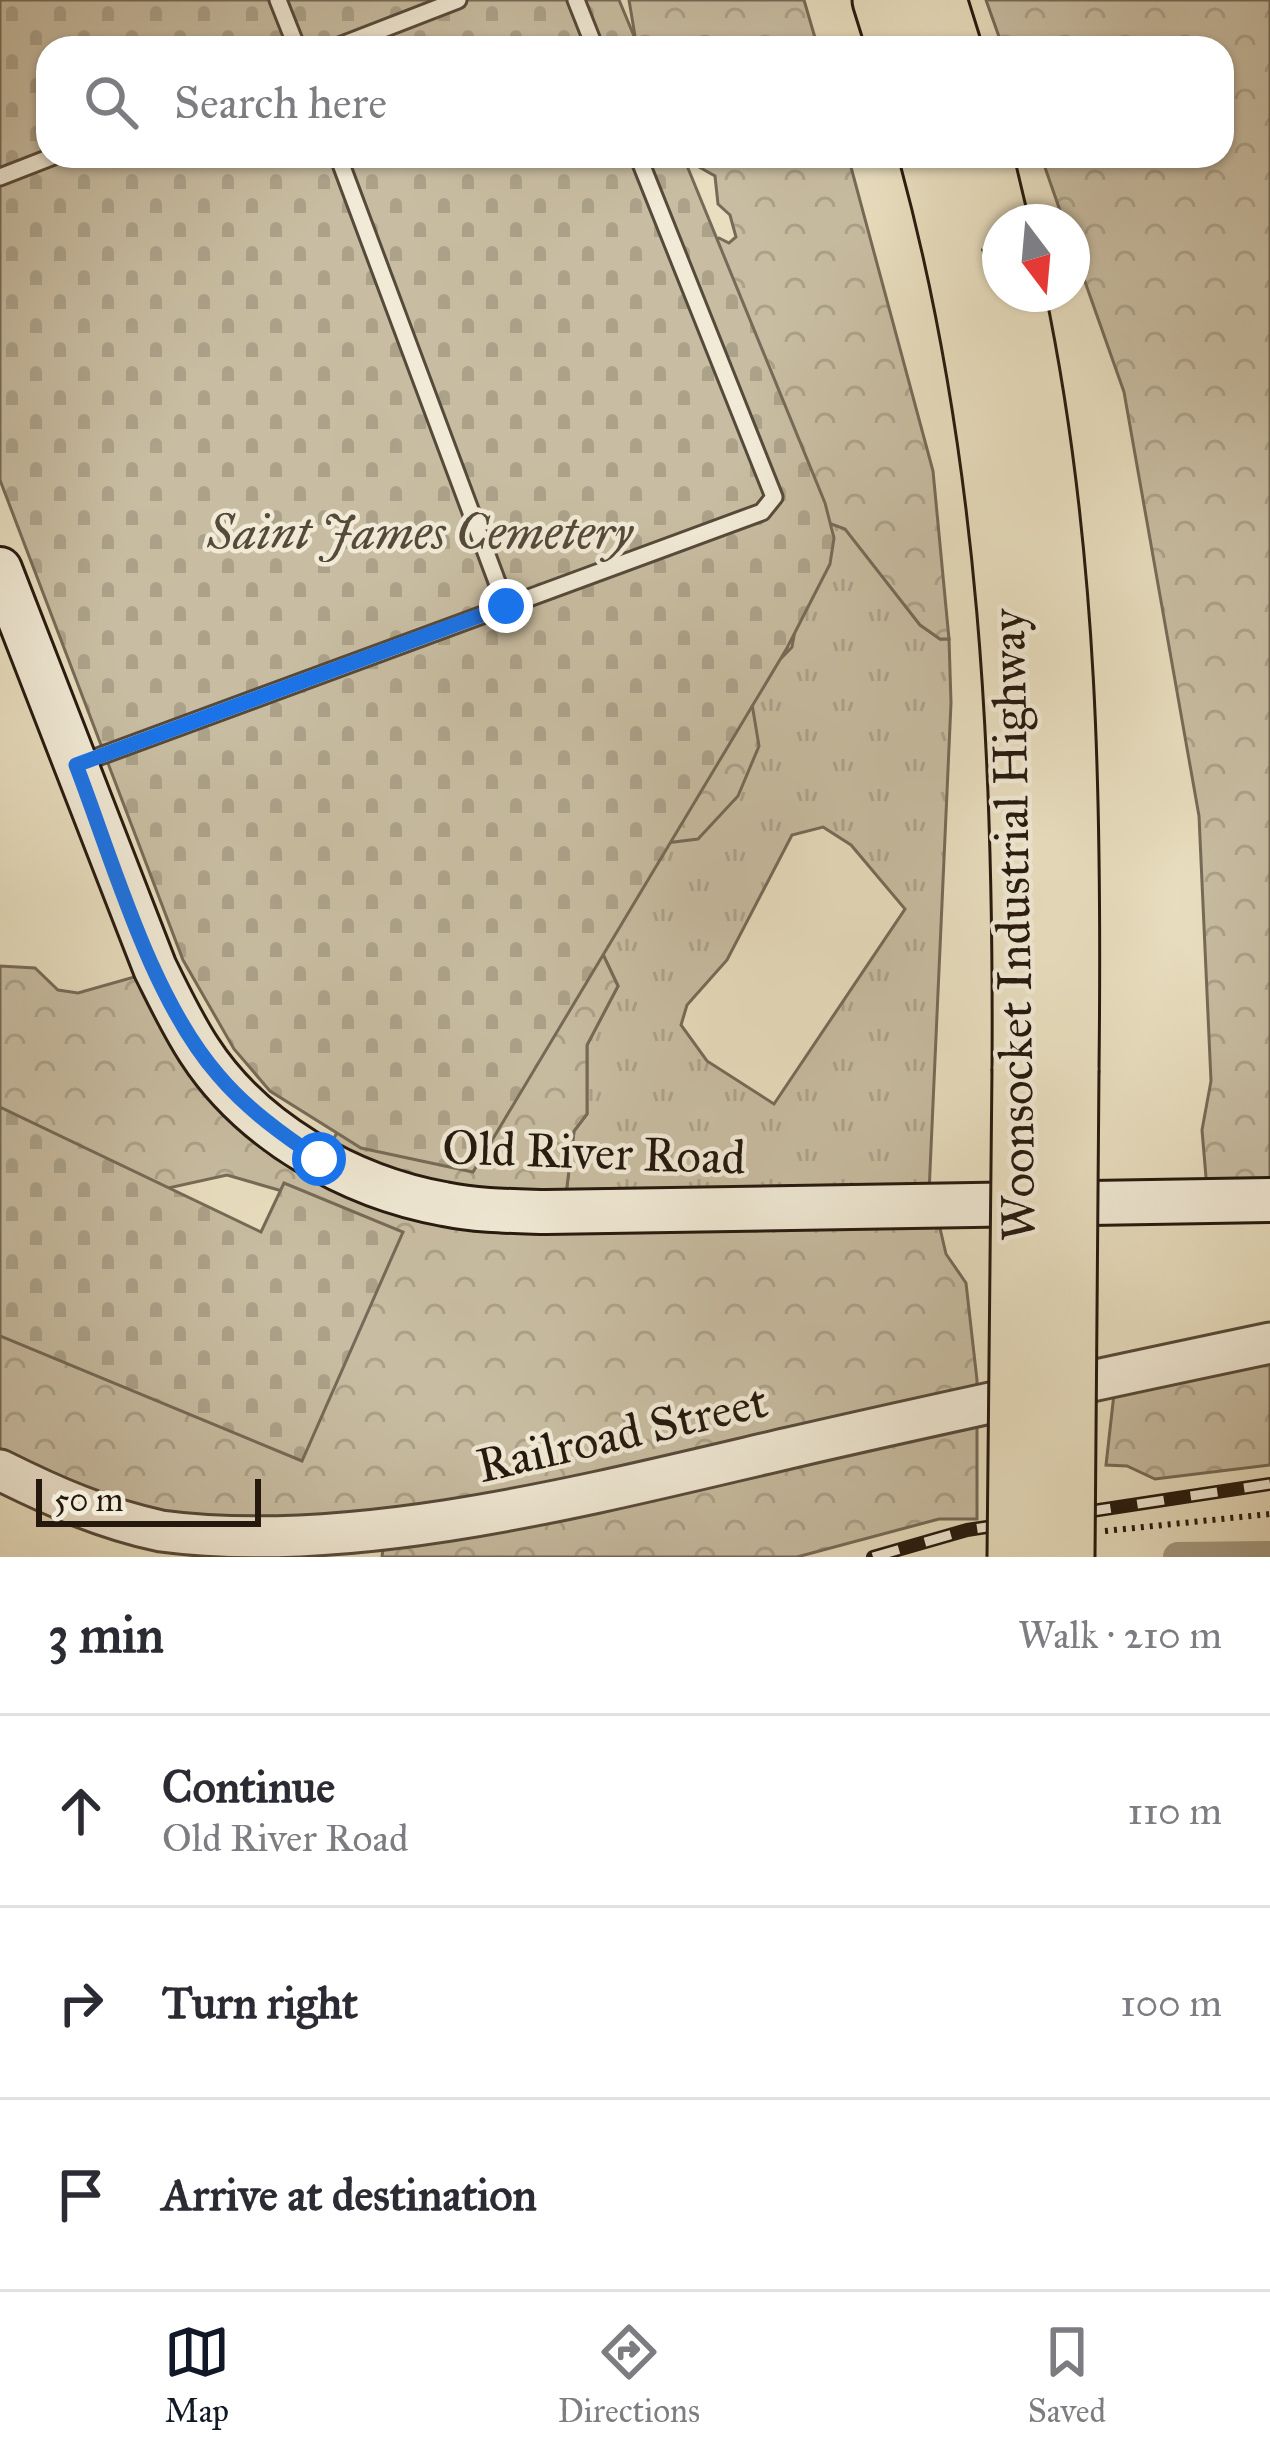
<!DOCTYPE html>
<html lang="en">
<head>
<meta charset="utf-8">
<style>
  body { margin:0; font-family:"IM FELL Great Primer",serif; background:#f2f2f3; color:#2b2b33 }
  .compass { position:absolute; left:982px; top:204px; width:108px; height:108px; border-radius:50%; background:#fff; box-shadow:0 3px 9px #0004; rotate:164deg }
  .scale { position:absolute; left:36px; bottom:30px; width:225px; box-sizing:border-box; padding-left:12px; border:6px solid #25190e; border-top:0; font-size:33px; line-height:42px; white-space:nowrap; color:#25190e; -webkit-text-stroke:9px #f1ead6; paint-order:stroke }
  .stop { position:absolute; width:36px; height:36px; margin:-27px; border:9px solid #1a73e8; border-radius:50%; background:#fff }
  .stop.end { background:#1a73e8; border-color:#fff; box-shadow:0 3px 12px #0008 }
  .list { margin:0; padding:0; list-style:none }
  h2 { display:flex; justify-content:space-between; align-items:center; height:156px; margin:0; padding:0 48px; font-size:51px }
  h2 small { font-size:39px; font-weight:400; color:#7c7c81 }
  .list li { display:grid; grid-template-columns:78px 1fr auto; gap:36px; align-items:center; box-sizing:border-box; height:192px; padding:0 48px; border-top:3px solid #e1e1e2 }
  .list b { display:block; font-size:45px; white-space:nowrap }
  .list p { margin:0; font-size:39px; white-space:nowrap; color:#7c7c81 }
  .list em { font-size:39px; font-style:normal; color:#7c7c81 }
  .icon { flex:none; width:66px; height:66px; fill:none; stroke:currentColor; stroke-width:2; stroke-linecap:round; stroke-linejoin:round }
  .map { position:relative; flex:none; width:1270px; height:1557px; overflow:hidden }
  .search { position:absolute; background:#fff; box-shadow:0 3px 9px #0004; left:36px; right:36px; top:36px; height:132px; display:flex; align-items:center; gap:30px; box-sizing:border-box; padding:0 42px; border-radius:36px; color:#7c7c81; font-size:45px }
  .sheet { height:732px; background:#fff }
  nav { display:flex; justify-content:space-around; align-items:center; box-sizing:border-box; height:168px; border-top:3px solid #e1e1e2; background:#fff; font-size:33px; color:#7c7c81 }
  nav a { display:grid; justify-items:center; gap:6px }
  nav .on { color:#111827 }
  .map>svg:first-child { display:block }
  .grass { fill:url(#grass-tufts); stroke:#766b58; stroke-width:3; fill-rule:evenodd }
  .forest { fill:url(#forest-crowns); stroke:#766b58; stroke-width:3 }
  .cemetery { fill:url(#cemetery-stones); stroke:#766b58; stroke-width:3 }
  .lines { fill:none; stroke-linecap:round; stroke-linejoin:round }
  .canal { stroke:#a69c83; stroke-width:30 }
  .service-casing { stroke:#564a3a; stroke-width:21 }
  .tertiary-casing { stroke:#564a3a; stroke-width:45 }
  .secondary-casing { stroke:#25190e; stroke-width:48 }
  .motorway-casing { stroke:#25190e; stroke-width:63 }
  .path { stroke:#25190e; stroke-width:6; stroke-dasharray:3 6; stroke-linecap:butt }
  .service { stroke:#f1ead6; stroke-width:15 }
  .tertiary { stroke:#f1ead6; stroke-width:39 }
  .secondary { stroke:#f1ead6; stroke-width:42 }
  .motorway { stroke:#e9dfc0; stroke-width:57 }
  .rail-casing { stroke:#25190e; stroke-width:14 }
  .rail { stroke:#f1ead6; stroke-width:9; stroke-dasharray:27; stroke-linecap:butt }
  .motorway-bridge-casing { stroke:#25190e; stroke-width:63; stroke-linecap:butt }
  .motorway-bridge { stroke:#e9dfc0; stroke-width:57 }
  .route { stroke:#1a73e8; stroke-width:15 }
  .labels { text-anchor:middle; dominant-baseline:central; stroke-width:9; stroke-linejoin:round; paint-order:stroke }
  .park-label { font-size:48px; font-style:italic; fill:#564a3a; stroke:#f1ead6 }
  .street-label { font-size:48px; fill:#25190e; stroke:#f1ead6 }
</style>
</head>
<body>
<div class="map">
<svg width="1270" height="1557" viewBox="0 0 1270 1557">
  <defs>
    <pattern id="grass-tufts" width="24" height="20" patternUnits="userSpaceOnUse" patternTransform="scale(3)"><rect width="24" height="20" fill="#c8bda2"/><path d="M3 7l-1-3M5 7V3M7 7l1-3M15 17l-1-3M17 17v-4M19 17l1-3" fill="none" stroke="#aca28a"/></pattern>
    <pattern id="forest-crowns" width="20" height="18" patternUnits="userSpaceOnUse" patternTransform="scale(3)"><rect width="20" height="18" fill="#c8bda2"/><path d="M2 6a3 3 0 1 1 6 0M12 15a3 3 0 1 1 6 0" fill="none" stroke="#aca28a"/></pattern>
    <pattern id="cemetery-stones" width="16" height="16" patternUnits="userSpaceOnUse" patternTransform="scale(3)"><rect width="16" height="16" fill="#c8bda2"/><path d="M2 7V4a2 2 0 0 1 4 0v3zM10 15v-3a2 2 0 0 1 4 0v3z" fill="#aca28a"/></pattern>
  </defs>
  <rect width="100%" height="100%" fill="#e9dfc0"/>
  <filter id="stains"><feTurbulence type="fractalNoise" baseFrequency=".00167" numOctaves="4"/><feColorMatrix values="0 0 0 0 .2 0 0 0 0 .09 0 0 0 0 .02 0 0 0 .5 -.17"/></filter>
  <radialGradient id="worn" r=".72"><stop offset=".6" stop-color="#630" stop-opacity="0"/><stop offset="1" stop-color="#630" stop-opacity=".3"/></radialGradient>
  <path class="grass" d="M815 518 845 528 920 625 940 639H949L951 703 929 1193 566 1194 574 1131 587 1114V1045L618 986 589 925 764 676 792 647ZM823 827 851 845 905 909 774 1104 707 1061 681 1025 687 1005 727 960 792 835Z"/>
  <path class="forest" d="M629 0H804L818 48H637Z
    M986 0H1270V1187L1207 1189 1202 1130 1211 1081 1199 816 1124 392 1072 245V222H1064L1041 156H1222V48H1003Z
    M694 156H848L933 471 949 639H940L920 625 845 529 815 518 703 243 719 238 729 243 736 237 730 215 718 204 715 176 699 167Z
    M751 698 759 746 738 796 698 839 618 849 589 925 618 986 587 1045V1114L574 1131 566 1194H932L946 1254 966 1283 977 1380V1519H939L797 1557H382L385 1533 249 1530 128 1508 0 1457V1267L169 1356 327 1204 227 1175 164 1189 0 1116V966L35 968 58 990 78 993 166 968 213 1044 266 1100 332 1142 368 1074Z
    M1270 1336V1465L1155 1479 1127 1466 1106 1465 1116 1376Z"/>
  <path class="cemetery" d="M0 0H619L639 48H48V156H683L825 503 834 538 830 564 787 648 473 1172 361 1148 270 1091 234 1049 183 960 0 480Z
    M0 1107 261 1232 284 1183 403 1232 302 1461 0 1336Z"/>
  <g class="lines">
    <path class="canal" d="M1178 1557 1270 1556"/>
    <g class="service-casing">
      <path id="service" d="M278 0 297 48
        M576 0 595 48
        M334 48 458 0
        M338 156 506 606
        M0 177 54 156
        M81 763 762 512 774 497 638 156"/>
    </g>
    <g class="tertiary-casing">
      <path id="tertiary" d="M0 1470C52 1496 104 1519 161 1531 354 1557 600 1492 789 1448 949 1411 1109 1377 1270 1343"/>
    </g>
    <g class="secondary-casing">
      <path id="secondary" d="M0 569 155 968C169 996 182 1024 199 1050 252 1132 350 1187 444 1204 478 1211 512 1211 546 1212L1270 1200"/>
    </g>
    <g class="motorway-casing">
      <path id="motorway" d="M882 0 897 48
        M937 0 952 48
        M929 156C1010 455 1024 761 1022 1069
        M983 156 1000 227
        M1015 294C1069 551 1072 809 1069 1070"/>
    </g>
    <path class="path" d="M1105 1531 1270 1514"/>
    <use href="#service" class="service"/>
    <use href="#tertiary" class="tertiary"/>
    <use href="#secondary" class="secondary"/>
    <use href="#motorway" class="motorway"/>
    <g class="rail-casing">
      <path id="rail" d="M873 1557 967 1530 1270 1484"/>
    </g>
    <use href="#rail" class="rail"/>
    <g class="motorway-bridge-casing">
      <path id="motorway-bridge" d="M1017 1557 1022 1069
        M1065 1557 1069 1070"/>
    </g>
    <use href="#motorway-bridge" class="motorway-bridge"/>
  </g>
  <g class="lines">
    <path class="route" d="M319 1159C283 1135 247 1109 219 1076 151 999 113 861 76 765L506 606"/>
  </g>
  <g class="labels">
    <g class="park-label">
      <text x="420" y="532">Saint James Cemetery</text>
    </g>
    <g class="street-label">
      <text transform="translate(1013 925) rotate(-91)">Woonsocket Industrial Highway</text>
      <text transform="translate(594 1152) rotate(2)">Old River Road</text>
      <text transform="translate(622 1433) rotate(-13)">Railroad Street</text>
    </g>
  </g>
  <rect width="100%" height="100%" filter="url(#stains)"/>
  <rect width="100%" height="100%" fill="url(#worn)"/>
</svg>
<svg class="compass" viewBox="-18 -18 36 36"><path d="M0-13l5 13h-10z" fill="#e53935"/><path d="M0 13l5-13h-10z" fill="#7c7c81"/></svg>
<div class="scale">50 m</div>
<div class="stop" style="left:319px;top:1159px"></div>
<div class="stop end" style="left:506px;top:606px"></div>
<div class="search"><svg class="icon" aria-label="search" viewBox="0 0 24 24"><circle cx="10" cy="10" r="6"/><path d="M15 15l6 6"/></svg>Search here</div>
</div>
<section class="sheet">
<h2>3 min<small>Walk · 210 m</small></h2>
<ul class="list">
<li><svg class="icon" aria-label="ahead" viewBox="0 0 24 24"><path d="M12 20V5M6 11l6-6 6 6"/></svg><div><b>Continue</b><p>Old River Road</p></div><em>110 m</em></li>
<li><svg class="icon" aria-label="right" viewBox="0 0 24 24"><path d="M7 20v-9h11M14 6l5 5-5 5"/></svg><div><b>Turn right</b></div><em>100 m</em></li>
<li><svg class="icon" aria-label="arrive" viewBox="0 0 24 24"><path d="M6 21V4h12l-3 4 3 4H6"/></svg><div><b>Arrive at destination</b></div></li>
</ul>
</section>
<nav>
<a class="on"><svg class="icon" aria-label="map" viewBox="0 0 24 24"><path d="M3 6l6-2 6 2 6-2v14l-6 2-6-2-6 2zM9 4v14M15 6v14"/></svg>Map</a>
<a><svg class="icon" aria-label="directions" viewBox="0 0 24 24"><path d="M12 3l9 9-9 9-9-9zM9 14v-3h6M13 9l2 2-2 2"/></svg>Directions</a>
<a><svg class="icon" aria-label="saved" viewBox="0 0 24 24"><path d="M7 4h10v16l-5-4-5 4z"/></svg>Saved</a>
</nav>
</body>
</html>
